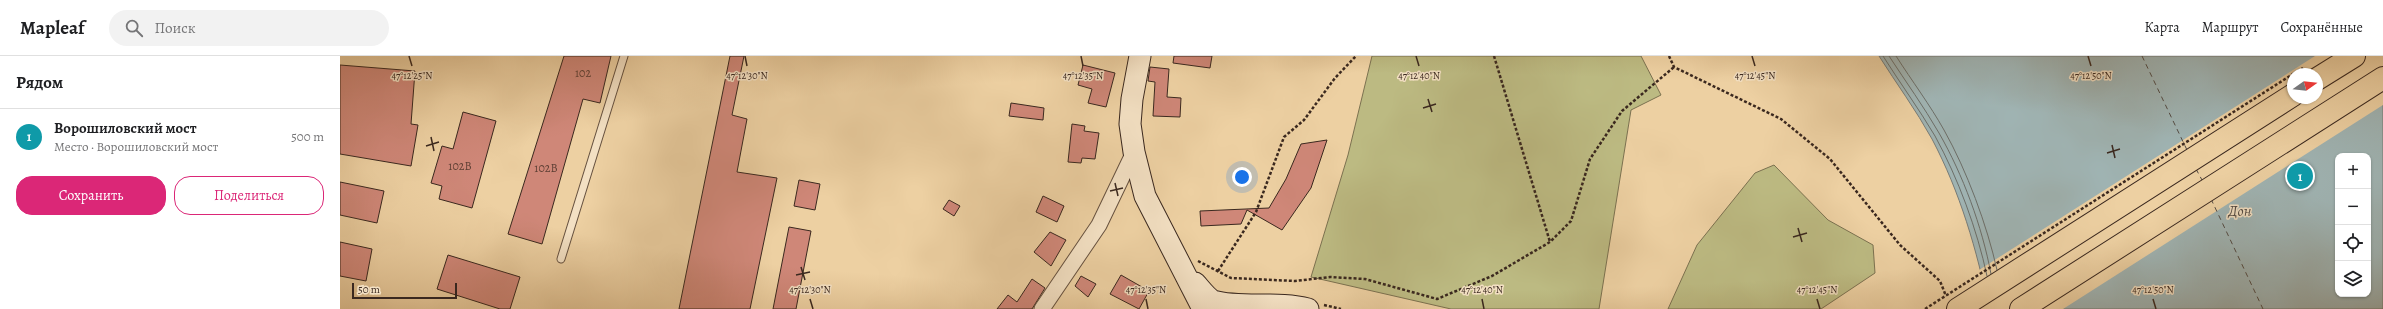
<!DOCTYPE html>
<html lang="ru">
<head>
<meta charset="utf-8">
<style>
  body { margin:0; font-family:Alegreya,serif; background:#f2f2f2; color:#202124 }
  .controls { position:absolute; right:12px; bottom:12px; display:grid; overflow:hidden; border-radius:8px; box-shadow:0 1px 3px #0004 }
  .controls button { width:36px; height:36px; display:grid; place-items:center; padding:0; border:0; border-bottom:1px solid #e0e0e0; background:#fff; color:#202124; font:20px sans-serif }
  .compass { position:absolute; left:1947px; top:12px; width:36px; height:36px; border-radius:50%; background:#fff; box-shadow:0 1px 3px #0004; rotate:75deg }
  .scale { position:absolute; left:12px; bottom:10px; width:105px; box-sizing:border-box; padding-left:4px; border:2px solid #3a281f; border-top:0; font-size:11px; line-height:14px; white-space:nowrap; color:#3a281f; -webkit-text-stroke:3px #f3e0c3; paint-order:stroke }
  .you { position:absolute; left:902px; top:121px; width:14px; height:14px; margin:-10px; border:3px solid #fff; border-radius:50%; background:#1a73e8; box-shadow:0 0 0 6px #1a73e833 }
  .badge { display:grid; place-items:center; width:26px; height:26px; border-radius:50%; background:#db2777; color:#fff; font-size:13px; font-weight:700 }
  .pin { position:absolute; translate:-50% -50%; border:2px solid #fff; box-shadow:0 1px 4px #0006 }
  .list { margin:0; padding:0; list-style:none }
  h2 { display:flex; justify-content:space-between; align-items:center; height:52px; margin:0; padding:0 16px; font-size:17px }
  h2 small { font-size:13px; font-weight:400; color:#757577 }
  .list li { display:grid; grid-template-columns:26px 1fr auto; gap:12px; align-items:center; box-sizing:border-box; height:56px; padding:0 16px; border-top:1px solid #e0e0e0 }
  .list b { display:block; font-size:15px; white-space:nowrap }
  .list p { margin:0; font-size:13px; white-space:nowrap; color:#757577 }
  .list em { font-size:13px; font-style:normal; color:#757577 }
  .actions { display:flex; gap:8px; padding:12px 16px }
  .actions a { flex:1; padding:9px 0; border:1px solid #db2777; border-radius:16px; text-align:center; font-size:14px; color:#db2777 }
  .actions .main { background:#db2777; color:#fff }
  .icon { flex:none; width:22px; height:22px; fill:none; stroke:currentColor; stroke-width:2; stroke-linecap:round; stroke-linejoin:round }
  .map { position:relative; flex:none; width:2043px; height:253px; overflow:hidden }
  header { display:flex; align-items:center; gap:24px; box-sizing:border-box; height:56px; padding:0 20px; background:#fff; border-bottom:1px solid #e0e0e0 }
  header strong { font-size:19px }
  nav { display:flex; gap:22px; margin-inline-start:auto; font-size:14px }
  .search { width:280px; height:36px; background:#f2f2f2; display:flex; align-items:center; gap:10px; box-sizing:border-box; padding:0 14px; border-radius:22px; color:#757577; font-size:15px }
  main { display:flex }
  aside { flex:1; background:#fff }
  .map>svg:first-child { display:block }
  .green { fill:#bcba82; stroke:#7b7150 }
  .water { fill:#9fb3b2; stroke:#777b77; fill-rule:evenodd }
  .pier { fill:#edd0a2; fill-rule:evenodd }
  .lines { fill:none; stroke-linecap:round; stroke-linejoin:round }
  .shore { stroke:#6c6e68; stroke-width:1 }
  .ferry { stroke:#534b44; stroke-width:1; stroke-dasharray:5 4; stroke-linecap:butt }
  .building { fill:#cf8778; stroke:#3a281f }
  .service-casing { stroke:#675240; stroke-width:9 }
  .minor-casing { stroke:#675240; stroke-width:17 }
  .secondary-casing { stroke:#3a281f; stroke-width:23 }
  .primary-casing { stroke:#3a281f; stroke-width:24 }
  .path { stroke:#3a281f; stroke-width:2.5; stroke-dasharray:3 2; stroke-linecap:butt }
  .service { stroke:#f3e0c3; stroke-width:7 }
  .minor { stroke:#f3e0c3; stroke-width:15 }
  .secondary { stroke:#f3e0c3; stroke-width:21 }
  .primary { stroke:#edd0a2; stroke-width:22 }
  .path-bridge { stroke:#3a281f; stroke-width:2.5; stroke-dasharray:3 2; stroke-linecap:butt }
  .ticks { fill:none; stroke:#3a281f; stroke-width:1.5 }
  .labels { text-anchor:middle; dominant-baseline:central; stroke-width:3; stroke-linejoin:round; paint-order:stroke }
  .number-label { font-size:12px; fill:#5f4035 }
  .water-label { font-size:15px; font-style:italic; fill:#534b44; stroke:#f3e0c3 }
  .ticks-label { font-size:10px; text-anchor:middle; fill:#3a281f; stroke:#f3e0c3; stroke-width:3; stroke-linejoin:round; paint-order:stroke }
</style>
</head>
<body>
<header>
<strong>Mapleaf</strong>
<div class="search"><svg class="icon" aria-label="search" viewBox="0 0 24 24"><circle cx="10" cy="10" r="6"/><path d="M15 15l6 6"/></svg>Поиск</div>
<nav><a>Карта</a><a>Маршрут</a><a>Сохранённые</a></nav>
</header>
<main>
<aside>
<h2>Рядом<small></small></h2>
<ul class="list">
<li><span class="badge" style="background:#0f9aa8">1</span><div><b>Ворошиловский мост</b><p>Место · Ворошиловский мост</p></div><em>500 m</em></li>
</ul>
<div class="actions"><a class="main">Сохранить</a><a>Поделиться</a></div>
</aside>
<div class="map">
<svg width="2043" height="253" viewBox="0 0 2043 253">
  <rect width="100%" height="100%" fill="#edd0a2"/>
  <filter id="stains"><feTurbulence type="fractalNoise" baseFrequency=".005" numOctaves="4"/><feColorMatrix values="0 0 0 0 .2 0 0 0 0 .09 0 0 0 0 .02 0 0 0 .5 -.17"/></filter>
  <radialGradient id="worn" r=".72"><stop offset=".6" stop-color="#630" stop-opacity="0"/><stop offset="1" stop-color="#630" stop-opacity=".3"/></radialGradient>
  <path class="green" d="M1032 0H1301L1321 39 1291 54 1259 253H1111L971 221 1008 99Z
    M1434 109 1488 164 1533 189 1535 217 1481 253H1328L1357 189 1415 117Z"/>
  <path class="water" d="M1539 0H2043V253H1649C1637 194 1620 136 1592 83 1576 54 1556 27 1539 0ZM1953 18H1977V42H1953ZM1998 100H2028V238H1998Z"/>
  <path class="pier" d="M1975 0H2043V49L1723 253H1647L1639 214ZM1953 18H1977V42H1953Z"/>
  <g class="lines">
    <path class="shore" d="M1543 0C1560 27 1579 53 1595 80 1618 122 1637 173 1647 220
      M1549 0C1566 26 1584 51 1599 77 1623 119 1642 170 1651 218
      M1556 0C1572 25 1590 49 1604 74 1627 115 1647 169 1657 214"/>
    <path class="ferry" d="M1802 0 1847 94
      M1856 113 1862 124
      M1871 143 1923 253"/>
  </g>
  <path class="building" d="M224 0H271L260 47 243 43 202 188 168 178Z
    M390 0H404L392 59 407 63 397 116 437 122 410 253H339Z
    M834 0H872L870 12 833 7Z
    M0 9 75 15 71 68 78 69 71 110 0 98Z
    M743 9 775 17 766 51 748 47 752 33 738 29Z
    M810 11 829 13 827 41 841 42 840 61 813 60 815 26 808 25Z
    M671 47 704 52 703 64 669 60Z
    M123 56 156 65 132 152 99 143 102 130 91 127 102 90 113 93Z
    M732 68 745 70 744 75 759 77 755 103 742 102 741 107 728 106Z
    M987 84 971 132 942 174 907 154 901 168 861 170 860 155 929 152 946 123 961 88Z
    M459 124 480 128 475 154 454 150Z
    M0 126 44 135 37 167 0 159Z
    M703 140 724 150 717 166 696 156Z
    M609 144 620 150 614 160 603 153Z
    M449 171 471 175 456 253H433Z
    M710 176 726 184 711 210 694 196Z
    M0 186 32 193 26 225 0 220Z
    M108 199 180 221 170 253H160L97 233Z
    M781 219 809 235 799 253 770 238Z
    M741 220 756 228 748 241 735 230Z
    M692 223 705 232 692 253H657L668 239 677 246Z"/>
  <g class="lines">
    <g class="service-casing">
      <path id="service" d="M221 203 284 0"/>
    </g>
    <g class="minor-casing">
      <path id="minor" d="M702 253 759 169 794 96"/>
    </g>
    <g class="secondary-casing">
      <path id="secondary" d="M800 0 792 43 790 68 794 96 805 140 863 253
        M855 227C860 232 866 241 873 245 899 253 938 245 968 253"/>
    </g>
    <g class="primary-casing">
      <path id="primary" d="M1977 23 2014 0
        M1618 253 1953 39
        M1681 253 2043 22"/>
    </g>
    <path class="path" d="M1154 0 1210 186
      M1329 0 1334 11 1441 63 1490 103 1560 189 1600 225 1606 240
      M1953 18 1963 12
      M858 205 891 222 955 225 990 221 1025 223 1097 243 1152 220 1210 186 1231 165 1250 103 1282 55 1334 11
      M878 215 916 156 944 81 964 64 995 22 1016 0
      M984 249 1001 253"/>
    <use href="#service" class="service"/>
    <use href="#minor" class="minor"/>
    <use href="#secondary" class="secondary"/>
    <use href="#primary" class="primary"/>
    <path class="path-bridge" d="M1585 253 1953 18"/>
  </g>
  <path class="ticks" d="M69 0 72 10M405 0 407 10M741 0 743 10M1076 0 1079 10M1412 0 1415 10M1748 0 1751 10M1088 43 1092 56M1083 52 1096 48M91 81 94 95M1772 89 1775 102M86 90 99 86M1767 97 1780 93M775 127 778 140M770 135 783 132M1458 172 1462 186M1453 181 1467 177M461 211 465 224M456 219 470 216M470 243 473 253M806 243 808 253M1142 243 1144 253M1477 243 1480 253M1813 243 1816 253"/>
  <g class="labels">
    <g class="number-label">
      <text x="243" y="17">102</text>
      <text x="120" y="110">102В</text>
      <text x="206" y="112">102В</text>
    </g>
    <g class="water-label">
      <text x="1900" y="155">Дон</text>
    </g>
  </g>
  <g class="ticks-label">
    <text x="72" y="23">47°12'25"N</text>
    <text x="407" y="23">47°12'30"N</text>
    <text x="743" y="23">47°12'35"N</text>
    <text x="1415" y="23">47°12'45"N</text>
    <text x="1751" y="23">47°12'50"N</text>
    <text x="1079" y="23">47°12'40"N</text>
    <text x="470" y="237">47°12'30"N</text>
    <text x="806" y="237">47°12'35"N</text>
    <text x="1142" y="237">47°12'40"N</text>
    <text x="1477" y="237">47°12'45"N</text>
    <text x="1813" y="237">47°12'50"N</text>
  </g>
  <rect width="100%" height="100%" filter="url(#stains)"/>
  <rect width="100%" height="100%" fill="url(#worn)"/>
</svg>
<div class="controls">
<button>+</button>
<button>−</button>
<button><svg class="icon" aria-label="locate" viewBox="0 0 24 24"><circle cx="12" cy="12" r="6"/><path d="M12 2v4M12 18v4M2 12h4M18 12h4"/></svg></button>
<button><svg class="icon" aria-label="layers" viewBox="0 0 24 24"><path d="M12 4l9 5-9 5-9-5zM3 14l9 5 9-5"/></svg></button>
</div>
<svg class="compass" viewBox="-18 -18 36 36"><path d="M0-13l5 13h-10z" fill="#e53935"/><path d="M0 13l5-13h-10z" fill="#757577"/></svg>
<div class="scale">50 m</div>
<div class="you"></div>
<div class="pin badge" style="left:1960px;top:120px;background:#0f9aa8">1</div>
</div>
</main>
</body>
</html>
